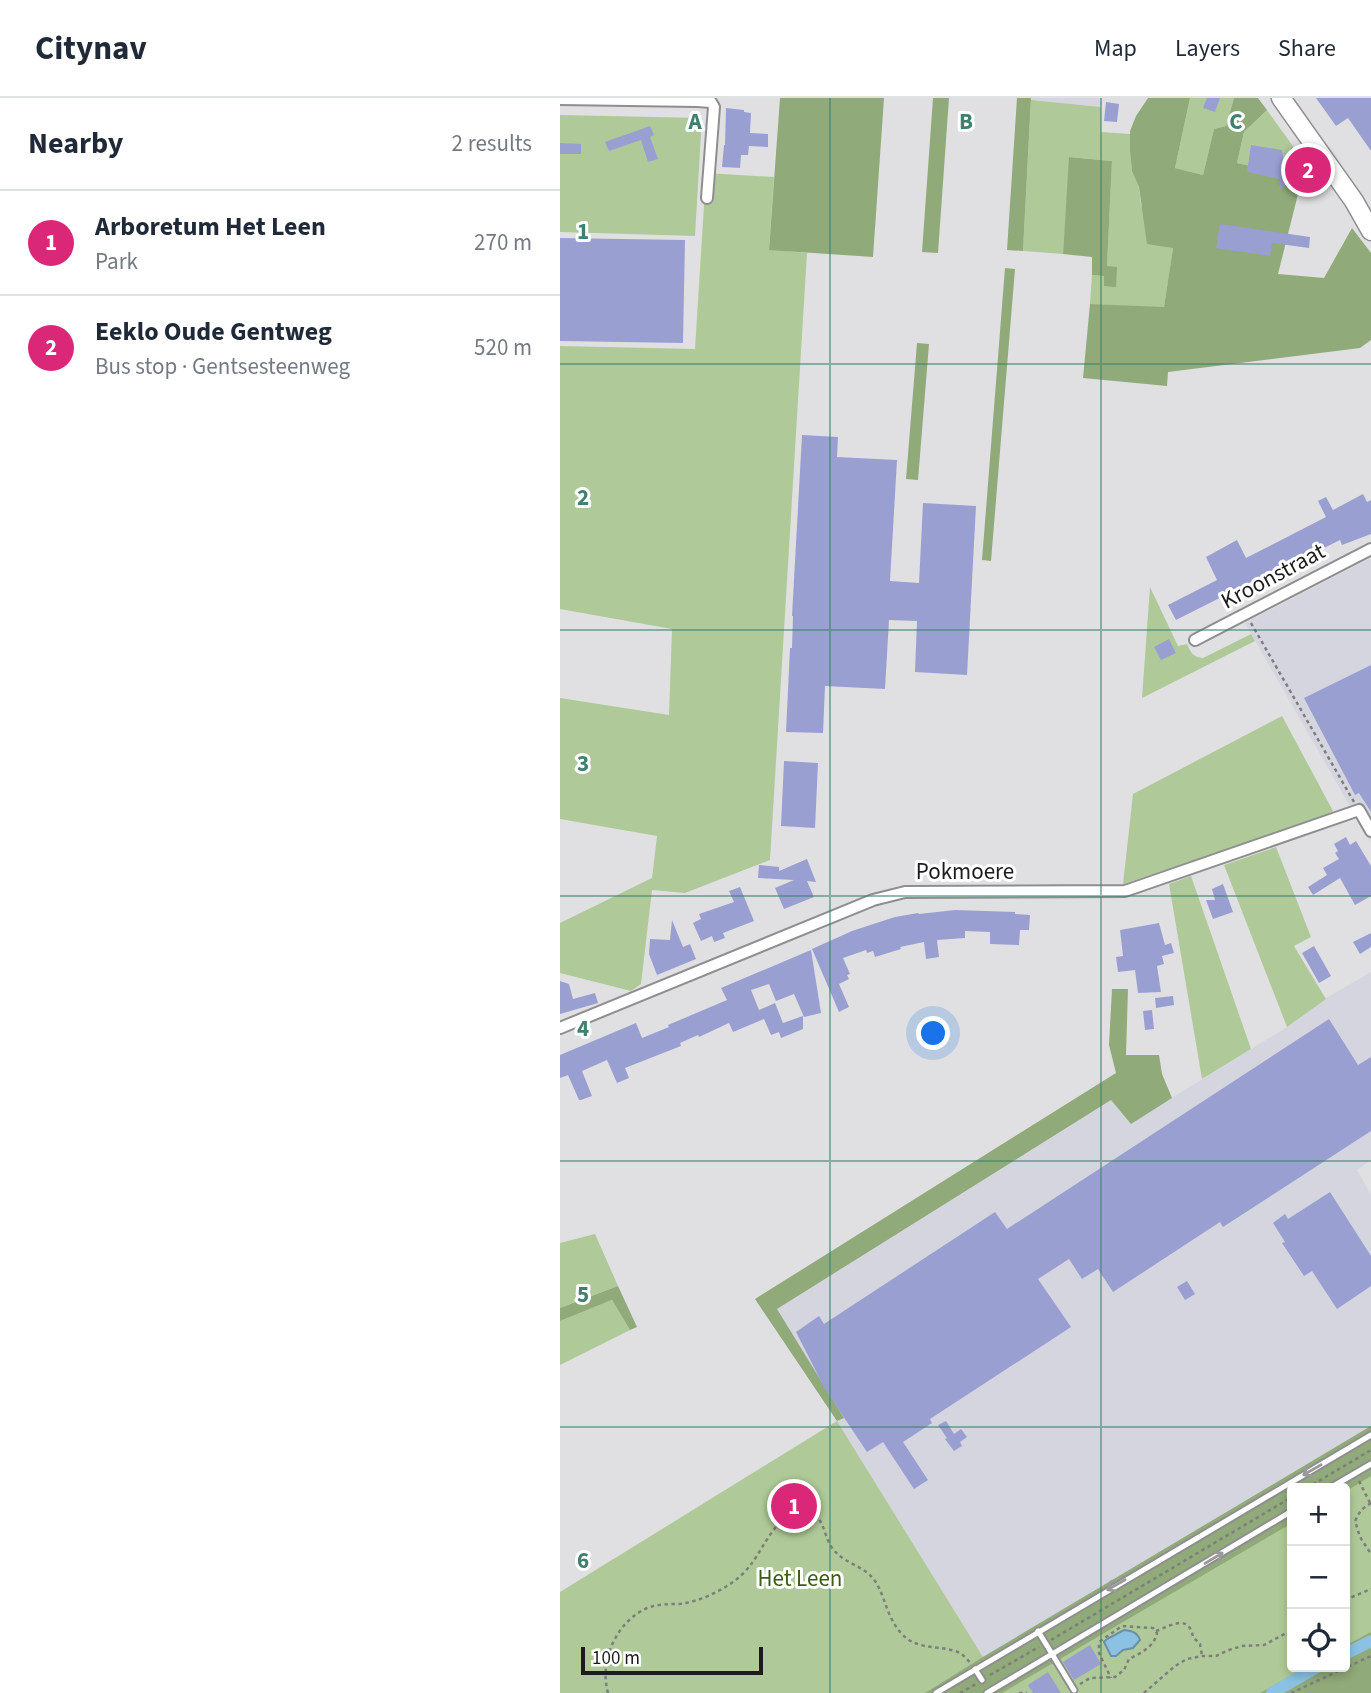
<!DOCTYPE html>
<html lang="en">
<head>
<meta charset="utf-8">
<style>
  body { margin:0; font-family:"Source Sans 3",sans-serif; background:#f6f6f7; color:#1f2937 }
  .controls { position:absolute; right:21px; bottom:21px; display:grid; overflow:hidden; border-radius:7px; box-shadow:0 4px 10px #0003 }
  .controls button { width:63px; height:63px; display:grid; place-items:center; padding:0; border:0; border-bottom:2px solid #e0e1e3; background:#fff; color:#1f2937; font:35px sans-serif }
  .scale { position:absolute; left:21px; bottom:18px; width:182px; box-sizing:border-box; padding-left:7px; border:4px solid #1c1c1d; border-top:0; font-size:19px; line-height:24px; white-space:nowrap; color:#1c1c1d; -webkit-text-stroke:5px #fff; paint-order:stroke }
  .you { position:absolute; left:374px; top:936px; width:24px; height:24px; margin:-18px; border:5px solid #fff; border-radius:50%; background:#1a73e8; box-shadow:0 0 0 10px #1a73e833 }
  .badge { display:grid; place-items:center; width:46px; height:46px; border-radius:50%; background:#db2777; color:#fff; font-size:23px; font-weight:700 }
  .pin { position:absolute; translate:-50% -50%; border:4px solid #fff; box-shadow:0 2px 7px #0006 }
  .list { margin:0; padding:0; list-style:none }
  h2 { display:flex; justify-content:space-between; align-items:center; height:91px; margin:0; padding:0 28px; font-size:30px }
  h2 small { font-size:23px; font-weight:400; color:#747a83 }
  .list li { display:grid; grid-template-columns:46px 1fr auto; gap:21px; align-items:center; box-sizing:border-box; height:105px; padding:0 28px; border-top:2px solid #e0e1e3 }
  .list b { display:block; font-size:26px; white-space:nowrap }
  .list p { margin:0; font-size:23px; white-space:nowrap; color:#747a83 }
  .list em { font-size:23px; font-style:normal; color:#747a83 }
  .icon { flex:none; width:38px; height:38px; fill:none; stroke:currentColor; stroke-width:2; stroke-linecap:round; stroke-linejoin:round }
  .map { position:relative; flex:none; width:811px; height:1595px; overflow:hidden }
  header { display:flex; align-items:center; gap:42px; box-sizing:border-box; height:98px; padding:0 35px; background:#fff; border-bottom:2px solid #e0e1e3 }
  header strong { font-size:33px }
  nav { display:flex; gap:38px; margin-inline-start:auto; font-size:24px }
  main { display:flex }
  aside { flex:1; background:#fff }
  .map>svg:first-child { display:block }
  .built { fill:#d4d5df }
  .green { fill:#afca98; fill-rule:evenodd }
  .forest { fill:#90aa79 }
  .water { fill:#8bc2e3; stroke:#6a90a8; stroke-width:2 }
  .lines { fill:none; stroke-linecap:round; stroke-linejoin:round }
  .canal { stroke:#8bc2e3; stroke-width:12 }
  .building { fill:#9a9fd2 }
  .lane-casing { stroke:#8e8e90; stroke-width:9 }
  .street-casing { stroke:#8e8e90; stroke-width:14 }
  .primary-casing { stroke:#8e8e90; stroke-width:21 }
  .path { stroke:#7e7e7f; stroke-width:2.5; stroke-dasharray:3.5 3.5; stroke-linecap:butt }
  .lane { stroke:#fff; stroke-width:5 }
  .street { stroke:#fff; stroke-width:10 }
  .primary { stroke:#fff; stroke-width:18 }
  .oneway { stroke:#999 }
  .grid { fill:none; stroke:#40806e; stroke-width:2; stroke-opacity:0.55 }
  .labels { text-anchor:middle; dominant-baseline:central; stroke-width:6; stroke-linejoin:round; paint-order:stroke }
  .street-label { font-size:23px; fill:#1c1c1d; stroke:#fff }
  .park-label { font-size:23px; fill:#3c5b14; stroke:#fff }
  .grid-label { font-size:23px; text-anchor:middle; font-weight:bold; fill:#40806e; stroke:#fff; stroke-width:6; stroke-linejoin:round; paint-order:stroke }
</style>
</head>
<body>
<header>
<strong>Citynav</strong>
<nav><a>Map</a><a>Layers</a><a>Share</a></nav>
</header>
<main>
<aside>
<h2>Nearby<small>2 results</small></h2>
<ul class="list">
<li><span class="badge">1</span><div><b>Arboretum Het Leen</b><p>Park</p></div><em>270 m</em></li>
<li><span class="badge">2</span><div><b>Eeklo Oude Gentweg</b><p>Bus stop · Gentsesteenweg</p></div><em>520 m</em></li>
</ul>
</aside>
<div class="map">
<svg width="811" height="1595" viewBox="0 0 811 1595">
  <rect width="100%" height="100%" fill="#e0e0e2"/>
  <path class="built" d="M471 0H542L541 9 471 2Z
    M811 460V745L685 525Z
    M811 874V1062L797 1072 811 1097V1328L423 1559 277 1323 284 1320 217 1211 551 1002 571 1025 727 929 766 900Z"/>
  <path class="green" d="M630 0H674L666 28 654 31 643 77 615 70Z
    M471 2 541 9V34L570 36V53L572 72 579 89 581 107 613 150 604 210 530 206 532 177 544 178V187L556 188 547 168 552 63 510 59 503 156 463 153Z
    M707 12 750 72 742 80 677 65 684 34Z
    M0 17 142 20 135 138 0 134Z
    M146 75 214 79 209 151 247 155 210 762 125 795 92 792 81 886 71 893 0 875V825L92 780 97 738 0 721V600L109 617 112 531 0 511V248L135 251Z
    M590 489 618 548 627 546C631 555 633 559 643 560L691 536 695 543 582 600Z
    M722 618 773 713 763 719 563 786 573 696Z
    M716 749 751 839 734 848 766 901 727 929 664 767Z
    M631 778 691 951 642 981 609 786Z
    M35 1136 58 1188 0 1210V1145Z
    M52 1202 70 1232 0 1267V1223Z
    M277 1323 423 1559 811 1328V1595H0V1494ZM732 1390H785V1569H732Z"/>
  <path class="forest" d="M220 0H324L313 159 209 152Z
    M373 0H389L378 155 362 154Z
    M457 0H471L463 153 447 152Z
    M588 0H630L615 70 643 77 654 31 666 28 674 0H698L707 12 684 34 677 65 742 80 718 176 764 180 792 130 811 155V242L800 250 608 274 607 288 523 280 530 206 604 209 613 150 587 146 579 89 572 73 570 53V33L576 18Z
    M509 59 552 63 547 168 557 169 556 189 544 188V178L532 177V159L503 156Z
    M445 170 455 171 431 463 422 462Z
    M357 245 369 246 358 382 346 381Z
    M552 891H568L566 957H599L602 976 612 1000 571 1026 551 1002 217 1211 284 1320 277 1323 195 1201 556 975 549 947Z
    M58 1188 77 1229 70 1232 52 1202 0 1223V1210Z
    M811 1328V1378L785 1394V1390H732V1425L442 1595H365L423 1559Z
    M811 1534V1595H700L746 1569H785V1548Z"/>
  <path class="water" d="M564 1532C572 1533 577 1534 580 1542L573 1550 563 1552 556 1558H551L544 1544 547 1541Z"/>
  <g class="lines">
    <path class="canal" d="M785 1556 811 1543
      M712 1595 757 1569"/>
  </g>
  <path class="building" d="M647 0H660L655 14 643 10Z
    M756 0H811V53L788 20 776 28Z
    M546 4 559 6 557 24 544 23Z
    M166 10 184 12V14L191 15 190 35 208 36V49L189 48 188 57H181L180 70 162 69 164 47H165Z
    M90 28 94 37 90 39 98 61 88 64 81 42 49 53 45 44Z
    M0 45 21 46V56H0Z
    M691 47 722 52 725 77 737 79 719 92 720 81 687 74Z
    M660 126 750 139 749 150 712 145 710 158 656 150Z
    M0 140 125 142 123 245 0 243Z
    M242 337 278 339 277 359 337 362 330 483 359 485 363 405 416 408 407 577 355 574 357 523 329 522 325 591 265 588 263 635 226 634 230 550H232L233 518H232Z
    M803 396 807 404 811 402V436L782 447 780 442 718 473 717 471 616 522 608 507 657 482 646 459 677 442 686 460 766 419 758 403 766 399 773 412Z
    M609 541 616 555 601 562 594 549Z
    M811 567V714L799 695 795 697 744 600Z
    M224 663 258 665 255 730 221 728Z
    M786 739 790 747 796 743 811 768V798L795 807 780 780 753 797 748 789 767 777 763 770 779 761 775 755 778 753 774 746Z
    M247 761 256 784 247 783 254 799 224 811 215 790 234 782 198 780 199 767 219 769V773Z
    M663 786 673 814 653 821 646 802H655L652 791Z
    M180 789 194 823 163 835 165 840 154 844 152 838 141 843 133 825 141 821 139 816 174 804 169 793Z
    M395 812 455 814V816L470 817 469 832H460L459 847 430 846V834L405 833V840L377 842 379 859 366 861 364 844 340 849 341 851 315 859 313 853 307 855 306 852 283 860 290 876 287 877 289 881 279 886 289 909 279 914 252 851 292 833 335 819 358 815 359 816Z
    M112 822 123 849 130 846 136 861 97 877 89 856 90 841 110 842Z
    M599 825 605 847 611 845 614 855 602 858 604 866 597 868 601 894 578 895 575 872 558 874 556 859 563 858 560 832Z
    M811 835V849L800 856 793 844Z
    M754 848 771 878 759 885 742 855Z
    M251 852 261 915 244 919 234 896 216 903 209 886 191 892 199 912 215 905 223 925 243 918V931L221 940 219 934 211 937 204 921 173 934 169 925 139 939 138 937 120 945 121 948 65 970 69 980 57 985 47 962 22 973 32 998 21 1002H19L8 977 0 980V957L76 925 82 940 109 929 108 927 167 902 161 890Z
    M0 883 9 886 13 901 35 895 38 905 0 916Z
    M613 898 614 907 596 910 595 900Z
    M592 912 594 931 585 932 583 913Z
    M769 921 798 967 811 959V1033L663 1129 660 1124 553 1194 538 1171 522 1181 509 1161 478 1181 511 1229 370 1321 372 1325 343 1344 368 1382 354 1391 323 1344 307 1354 265 1291 236 1234 259 1218 264 1226 435 1114 447 1131Z
    M770 1094 811 1158V1188L777 1211 752 1173 744 1178 722 1145 725 1144 713 1125 725 1116 728 1121Z
    M627 1183 635 1196 625 1202 617 1189Z
    M386 1323 394 1336 401 1331 407 1339 400 1344 402 1348 394 1353 385 1341 387 1340 378 1327Z
    M530 1547 541 1566 514 1582 503 1564Z
    M488 1574 501 1595H473L468 1587Z"/>
  <g class="lines">
    <g class="lane-casing">
      <path id="lane" d="M770 1390 811 1366
        M478 1533 514 1592
        M415 1571 422 1582
        M376 1595 811 1337
        M427 1595 732 1413"/>
    </g>
    <g class="street-casing">
      <path id="street" d="M138 0 137 3 151 4 154 9 147 100
        M0 1 137 3
        M635 542 811 451
        M0 930 313 802 345 794 565 793 799 712 811 733"/>
    </g>
    <g class="primary-casing">
      <path id="primary" d="M721 0 794 103 811 133"/>
    </g>
    <path class="path" d="M691 525 794 704
      M799 1383 810 1405
      M747 1390 811 1352
      M811 1405 801 1412 795 1423 800 1439 811 1456
      M785 1502 811 1491
      M596 1533C612 1527 629 1516 633 1539L640 1546 642 1558
      M491 1542 732 1399
      M430 1577 479 1549
      M520 1586 530 1580 555 1579 564 1572 569 1561C581 1555 594 1549 597 1535L593 1530 562 1528 539 1544V1555L551 1580
      M48 1595C39 1563 56 1524 87 1510 98 1506 108 1506 119 1506 138 1504 157 1495 173 1484 180 1479 187 1472 192 1465 204 1449 221 1408 247 1413 265 1417 263 1439 273 1451 284 1466 304 1467 315 1483 326 1500 326 1518 341 1535 356 1552 375 1547 395 1553 402 1555 407 1561 411 1566
      M400 1595 416 1586
      M459 1595H467
      M584 1595 615 1568 627 1561 642 1558H656L669 1552 682 1548 704 1547 732 1532
      M731 1595 811 1558"/>
    <use href="#lane" class="lane"/>
    <use href="#street" class="street"/>
    <use href="#primary" class="primary"/>
  </g>
  <defs><path id="oneway-shaft" d="M-6 0H5M1.5-3L5.5 0L1.5 3" fill="none" stroke-width="1.6" stroke-linecap="round" stroke-linejoin="round" transform="scale(1.75)"/></defs>
  <g class="oneway">
    <use href="#oneway-shaft" transform="translate(752 1372) rotate(150)"/>
    <use href="#oneway-shaft" transform="translate(654 1460) rotate(-31)"/>
    <use href="#oneway-shaft" transform="translate(556 1487) rotate(150)"/>
  </g>
  <path class="grid" d="M270 0V1595M541 0V1595M0 266H811M0 532H811M0 798H811M0 1063H811M0 1329H811"/>
  <g class="labels">
    <g class="street-label">
      <text transform="translate(713 478) rotate(-28)">Kroonstraat</text>
      <text x="405" y="773">Pokmoere</text>
    </g>
    <g class="park-label">
      <text x="240" y="1480">Het Leen</text>
    </g>
  </g>
  <g class="grid-label">
    <text x="135" y="31">A</text>
    <text x="406" y="31">B</text>
    <text x="676" y="31">C</text>
    <text x="23" y="141">1</text>
    <text x="23" y="407">2</text>
    <text x="23" y="673">3</text>
    <text x="23" y="938">4</text>
    <text x="23" y="1204">5</text>
    <text x="23" y="1470">6</text>
  </g>
</svg>
<div class="controls">
<button>+</button>
<button>−</button>
<button><svg class="icon" aria-label="locate" viewBox="0 0 24 24"><circle cx="12" cy="12" r="6"/><path d="M12 2v4M12 18v4M2 12h4M18 12h4"/></svg></button>
</div>
<div class="scale">100 m</div>
<div class="you"></div>
<div class="pin badge" style="left:234px;top:1408px">1</div>
<div class="pin badge" style="left:748px;top:72px">2</div>
</div>
</main>
</body>
</html>
